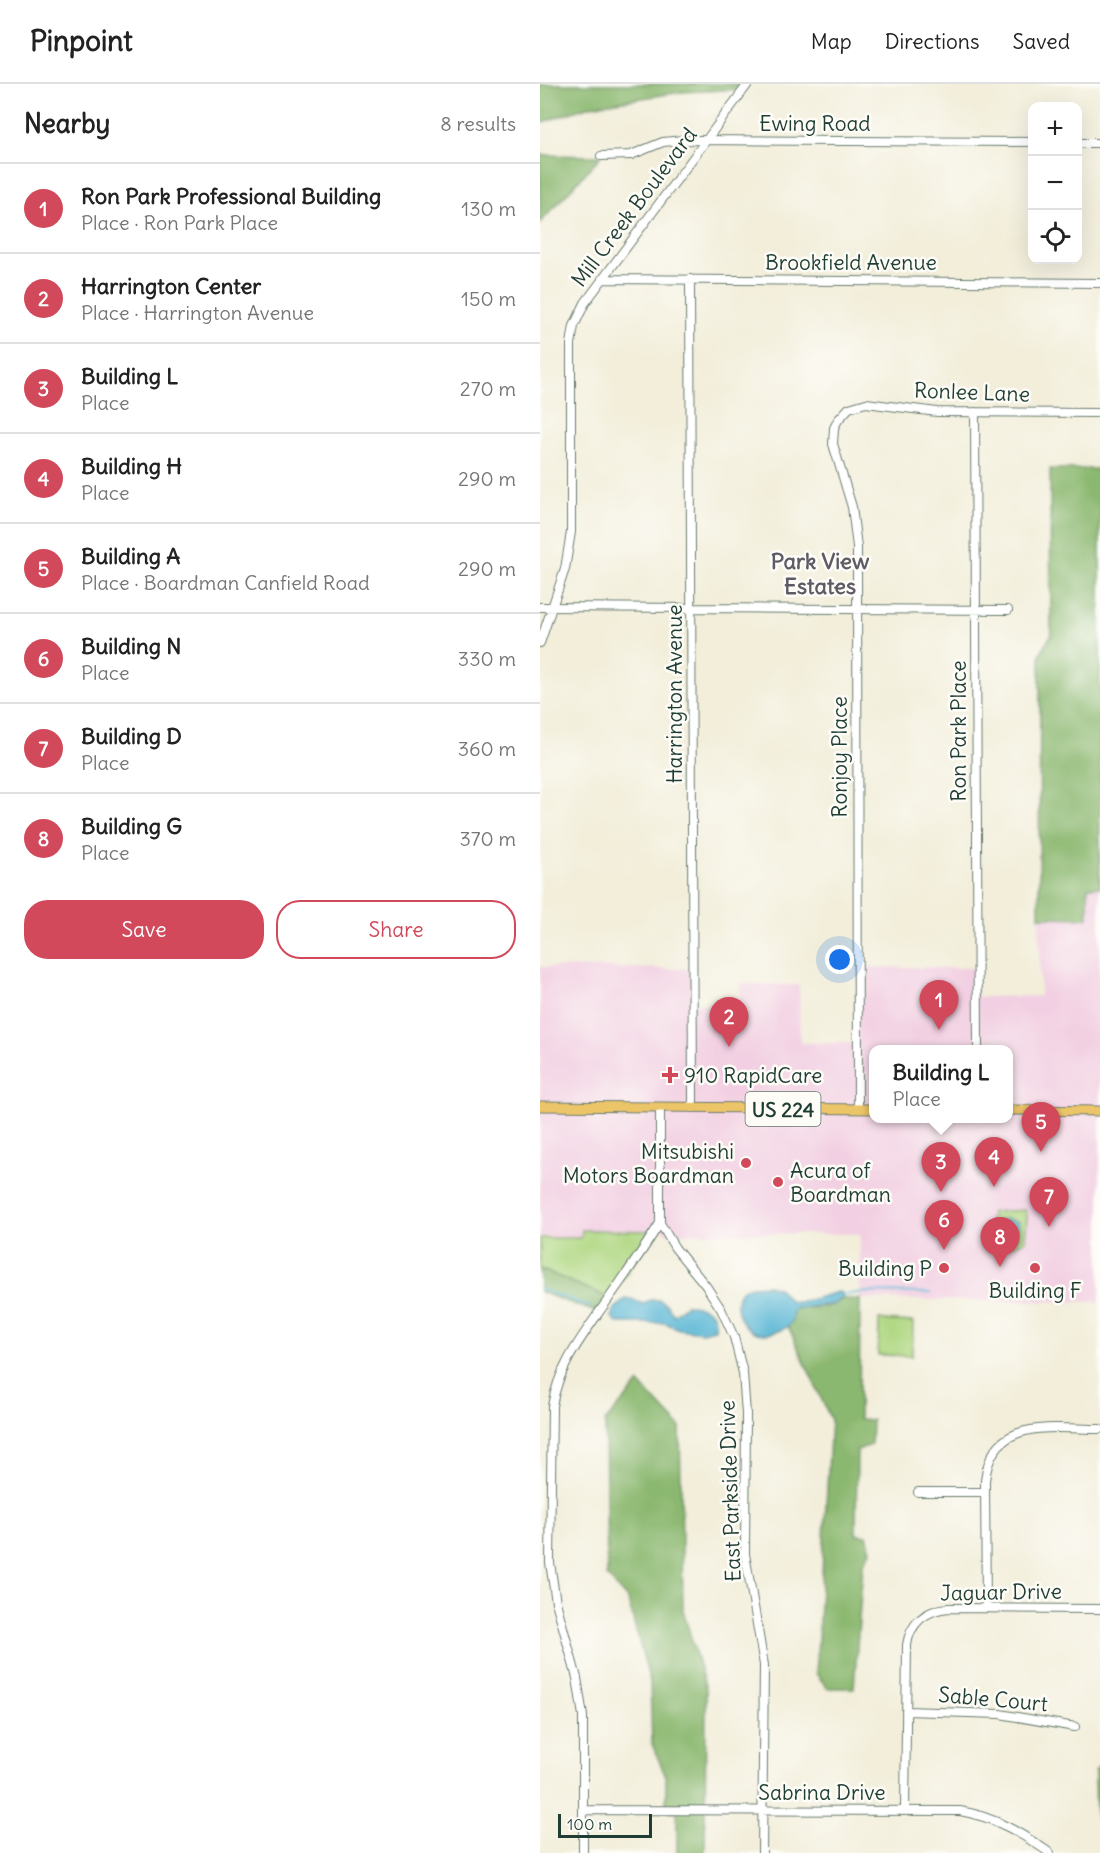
<!DOCTYPE html>
<html lang="en">
<head>
<meta charset="utf-8">
<style>
  body { margin:0; font-family:Delius,sans-serif; background:#f2f2f2; color:#222 }
  .controls { position:absolute; right:18px; top:18px; display:grid; overflow:hidden; border-radius:12px; box-shadow:0 6px 24px #0002 }
  .controls button { width:54px; height:54px; display:grid; place-items:center; padding:0; border:0; border-bottom:2px solid #e0e0e0; background:#fff; color:#222; font:30px sans-serif }
  .scale { position:absolute; left:18px; bottom:15px; width:94px; box-sizing:border-box; padding-left:6px; border:3px solid #1f3d34; border-top:0; font-size:16px; line-height:21px; white-space:nowrap; color:#1f3d34; -webkit-text-stroke:4px #fdfcf7; paint-order:stroke }
  .you { position:absolute; left:300px; top:876px; width:21px; height:21px; margin:-15px; border:4px solid #fff; border-radius:50%; background:#1a73e8; box-shadow:0 0 0 9px #1a73e833 }
  .badge { display:grid; place-items:center; width:39px; height:39px; border-radius:50%; background:#d1495b; color:#fff; font-size:20px; font-weight:700 }
  .pin { position:absolute; translate:-50% -50px; filter:drop-shadow(0 2px 3px #0008) }
  .pin::after { content:''; position:absolute; top:32px; width:21px; height:18px; background:inherit; clip-path:polygon(0 0,100% 0,50% 100%) }
  .popup { position:absolute; left:329px; top:961px; width:144px; height:78px; box-sizing:border-box; display:grid; place-content:center; border-radius:12px; background:#fff; filter:drop-shadow(0 2px 4px #0005); font-size:20px; white-space:nowrap; color:#767676 }
  .popup b { font-size:22px; color:#222 }
  .popup::after { content:''; position:absolute; left:50%; top:100%; margin-left:-12px; border:12px solid transparent; border-top-color:#fff }
  .list { margin:0; padding:0; list-style:none }
  h2 { display:flex; justify-content:space-between; align-items:center; height:78px; margin:0; padding:0 24px; font-size:26px }
  h2 small { font-size:20px; font-weight:400; color:#767676 }
  .list li { display:grid; grid-template-columns:39px 1fr auto; gap:18px; align-items:center; box-sizing:border-box; height:90px; padding:0 24px; border-top:2px solid #e0e0e0 }
  .list b { display:block; font-size:22px; white-space:nowrap }
  .list p { margin:0; font-size:20px; white-space:nowrap; color:#767676 }
  .list em { font-size:20px; font-style:normal; color:#767676 }
  .actions { display:flex; gap:12px; padding:18px 24px }
  .actions a { flex:1; padding:14px 0; border:2px solid #d1495b; border-radius:24px; text-align:center; font-size:21px; color:#d1495b }
  .actions .main { background:#d1495b; color:#fff }
  .icon { flex:none; width:33px; height:33px; fill:none; stroke:currentColor; stroke-width:2; stroke-linecap:round; stroke-linejoin:round }
  .map { position:relative; flex:none; width:560px; height:1769px; overflow:hidden }
  header { display:flex; align-items:center; gap:36px; box-sizing:border-box; height:84px; padding:0 30px; background:#fff; border-bottom:2px solid #e0e0e0 }
  header strong { font-size:28px }
  nav { display:flex; gap:33px; margin-inline-start:auto; font-size:21px }
  main { display:flex }
  aside { flex:1; background:#fff }
  .map>svg:first-child { display:block }
  .built { fill:#f2cfe2; fill-rule:evenodd }
  .green { fill:#afd781; stroke:#678a5a; stroke-width:1.5 }
  .forest { fill:#8bb86f; stroke:#557a52; stroke-width:1.5 }
  .water { fill:#56b5d4; stroke:#3a7984; stroke-width:1.5 }
  .lines { fill:none; stroke-linecap:round; stroke-linejoin:round }
  .stream { stroke:#56b5d4; stroke-width:2 }
  .minor-casing { stroke:#697b6e; stroke-width:10 }
  .major-casing { stroke:#697b6e; stroke-width:11 }
  .minor { stroke:#fff; stroke-width:8 }
  .major { stroke:#edc569; stroke-width:9 }
  .poi-dot { fill:#d1495b; stroke:#fdfcf7; stroke-width:2 }
  .labels { text-anchor:middle; dominant-baseline:central; stroke-width:5; stroke-linejoin:round; paint-order:stroke }
  .shield { fill:#fdfcf7; stroke:#62766e; stroke-width:1.5 }
  .shield-label { font-size:20px; font-weight:bold; fill:#1f3d34 }
  .street-label { font-size:21px; fill:#1f3d34; stroke:#fdfcf7 }
  .poi-label { font-size:21px; fill:#1f3d34; stroke:#fdfcf7; text-anchor:start }
  .neighbourhood-label { font-size:22px; font-weight:bold; fill:#5e5b65; stroke:#fdfcf7 }
</style>
</head>
<body>
<header>
<strong>Pinpoint</strong>
<nav><a>Map</a><a>Directions</a><a>Saved</a></nav>
</header>
<main>
<aside>
<h2>Nearby<small>8 results</small></h2>
<ul class="list">
<li><span class="badge">1</span><div><b>Ron Park Professional Building</b><p>Place · Ron Park Place</p></div><em>130 m</em></li>
<li><span class="badge">2</span><div><b>Harrington Center</b><p>Place · Harrington Avenue</p></div><em>150 m</em></li>
<li><span class="badge">3</span><div><b>Building L</b><p>Place</p></div><em>270 m</em></li>
<li><span class="badge">4</span><div><b>Building H</b><p>Place</p></div><em>290 m</em></li>
<li><span class="badge">5</span><div><b>Building A</b><p>Place · Boardman Canfield Road</p></div><em>290 m</em></li>
<li><span class="badge">6</span><div><b>Building N</b><p>Place</p></div><em>330 m</em></li>
<li><span class="badge">7</span><div><b>Building D</b><p>Place</p></div><em>360 m</em></li>
<li><span class="badge">8</span><div><b>Building G</b><p>Place</p></div><em>370 m</em></li>
</ul>
<div class="actions"><a class="main">Save</a><a>Share</a></div>
</aside>
<div class="map">
<svg width="560" height="1769" viewBox="0 0 560 1769">
  <rect width="100%" height="100%" fill="#fdfcf7"/>
  <filter id="ink" filterUnits="userSpaceOnUse"><feTurbulence type="fractalNoise" baseFrequency=".0167" numOctaves="2"/><feDisplacementMap in="SourceGraphic" scale="12" xChannelSelector="R" yChannelSelector="G"/><feConvolveMatrix kernelMatrix="1 2 1 2 8 2 1 2 1" color-interpolation-filters="sRGB"/></filter>
  <filter id="wash" filterUnits="userSpaceOnUse"><feTurbulence type="fractalNoise" baseFrequency=".008" numOctaves="4" result="noise"/><feDisplacementMap in="SourceGraphic" scale="24" xChannelSelector="R" yChannelSelector="G"/><feGaussianBlur stdDeviation="1.35" result="paint"/><feColorMatrix in="noise" values="0 0 0 0 0 0 0 0 0 0 0 0 0 0 0 0 0 1.4 0 .05"/><feComposite in="paint" operator="in"/></filter>
  <g filter="url(#wash)">
    <rect width="100%" height="100%" fill="#f2eeda"/>
    <path class="built" d="M548 803H560V1218L320 1215V1150L125 1149 120 1139 115 1147 42 1146V1154L0 1153V883L153 885V920L199 921 201 900 259 901 260 959H317L318 883 437 884 438 913 500 912 499 833 548 834ZM334 966H468V1034H334Z"/>
    <path class="green" d="M485 1126 487 1132 485 1157C479 1161 474 1161 466 1161 444 1161 450 1144 451 1128Z
      M42 1146 115 1147 70 1214 0 1185V1154H41Z
      M339 1236 373 1238 372 1272 338 1271Z"/>
    <path class="forest" d="M0 0H208L204 5 142 8 50 22 0 39Z
      M0 71 61 72 0 139Z
      M510 385H560V803H548V834L499 833 500 570 511 551Z
      M0 1185 70 1214 59 1229 0 1208Z
      M302 1215H320L319 1335 332 1336 331 1361 317 1366 316 1450 327 1451 331 1467 323 1481 314 1604H287L276 1589 291 1336 248 1242 251 1238 254 1225C269 1222 291 1227 302 1215Z
      M99 1299 140 1343 143 1526 166 1605 165 1769H137V1727L126 1726V1693L112 1660 110 1598 88 1516 67 1492 65 1338Z
      M560 1682V1737L556 1733 555 1687Z"/>
    <path class="water" d="M467 1135 479 1138 476 1153 462 1157 458 1153V1143L462 1136Z
      M228 1201 238 1204 251 1218H262L298 1208 302 1209 303 1213 294 1220 254 1225C252 1230 253 1235 251 1239 248 1245 240 1246 235 1248 200 1260 187 1213 205 1204 212 1201 221 1201 228 1201Z
      M85 1215H91L103 1220 110 1216H120L127 1221 134 1231 145 1221C162 1221 178 1225 175 1245L162 1248 139 1245 125 1239H77L72 1234C73 1223 78 1223 85 1215Z"/>
    <g class="lines">
      <path class="stream" d="M0 1205 51 1223
        M303 1211 325 1208 390 1209"/>
    </g>
  </g>
  <g filter="url(#ink)">
    <g class="lines">
      <g class="minor-casing">
        <path id="minor" d="M538 59H560
          M61 72 91 71 123 58 143 56 493 58
          M62 195 560 199
          M150 195 153 1024
          M435 328 438 966
          M0 523 468 526
          M0 559 25 485 31 448V260L34 242 45 219 208 0
          M318 1025 317 463 312 423 293 360 294 344 298 336 309 324 326 319 397 328 560 329
          M120 1139 135 1164 166 1202 181 1225 194 1253 203 1289 206 1330 205 1470 224 1581 222 1769
          M120 1139V1024
          M378 1408H445
          M446 1524 445 1397C451 1332 512 1345 560 1345
          M366 1627 460 1630 535 1643
          M43 1726 420 1727C455 1733 481 1749 510 1769
          M365 1726 367 1561C370 1539 386 1526 408 1524L560 1525
          M43 1769V1632L37 1594 16 1518 10 1479 12 1322C18 1284 41 1254 62 1224 82 1196 102 1168 120 1139"/>
      </g>
      <g class="major-casing">
        <path id="major" d="M0 1022 334 1025
          M468 1026 560 1027"/>
      </g>
      <use href="#minor" class="minor"/>
      <use href="#major" class="major"/>
    </g>
  </g>
  <g class="poi-dot">
    <path d="M127 982h6v6h6v6h-6v6h-6v-6h-6v-6h6z"/>
    <circle cx="206" cy="1079" r="6"/>
    <circle cx="238" cy="1098" r="6"/>
    <circle cx="404" cy="1184" r="6"/>
    <circle cx="495" cy="1184" r="6"/>
  </g>
  <g class="labels">
    <rect class="shield" x="205.5" y="1008" width="75" height="34" rx="4.5"/>
    <g class="shield-label">
      <text x="243" y="1025">US 224</text>
    </g>
    <g class="street-label">
      <text x="275" y="39">Ewing Road</text>
      <text transform="translate(94 123) rotate(-53)">Mill Creek Boulevard</text>
      <text x="311" y="178">Brookfield Avenue</text>
      <text transform="translate(432 308) rotate(2)">Ronlee Lane</text>
      <text transform="translate(134 610) rotate(-90)">Harrington Avenue</text>
      <text transform="translate(418 647) rotate(-90)">Ron Park Place</text>
      <text transform="translate(299 673) rotate(-90)">Ronjoy Place</text>
      <text transform="translate(190 1407) rotate(-92)">East Parkside Drive</text>
      <text transform="translate(461 1508) rotate(-1)">Jaguar Drive</text>
      <text transform="translate(453 1615) rotate(5)">Sable Court</text>
      <text x="282" y="1708">Sabrina Drive</text>
    </g>
    <g class="poi-label">
      <text x="144" y="991">910 RapidCare</text>
      <text x="194" y="1067" text-anchor="end">Mitsubishi<tspan x="194" dy="24">Motors Boardman</tspan></text>
      <text x="250" y="1086">Acura of<tspan x="250" dy="24">Boardman</tspan></text>
      <text x="392" y="1184" text-anchor="end">Building P</text>
      <text x="495" y="1206" text-anchor="middle">Building F</text>
    </g>
    <g class="neighbourhood-label">
      <text x="280" y="477">Park View<tspan x="280" dy="25">Estates</tspan></text>
    </g>
  </g>
</svg>
<div class="controls">
<button>+</button>
<button>−</button>
<button><svg class="icon" aria-label="locate" viewBox="0 0 24 24"><circle cx="12" cy="12" r="6"/><path d="M12 2v4M12 18v4M2 12h4M18 12h4"/></svg></button>
</div>
<div class="scale">100 m</div>
<div class="you"></div>
<div class="pin badge" style="left:399px;top:946px">1</div>
<div class="pin badge" style="left:189px;top:963px">2</div>
<div class="pin badge" style="left:401px;top:1108px">3</div>
<div class="popup"><b>Building L</b>Place</div>
<div class="pin badge" style="left:454px;top:1103px">4</div>
<div class="pin badge" style="left:501px;top:1068px">5</div>
<div class="pin badge" style="left:404px;top:1166px">6</div>
<div class="pin badge" style="left:509px;top:1143px">7</div>
<div class="pin badge" style="left:460px;top:1183px">8</div>
</div>
</main>
</body>
</html>
